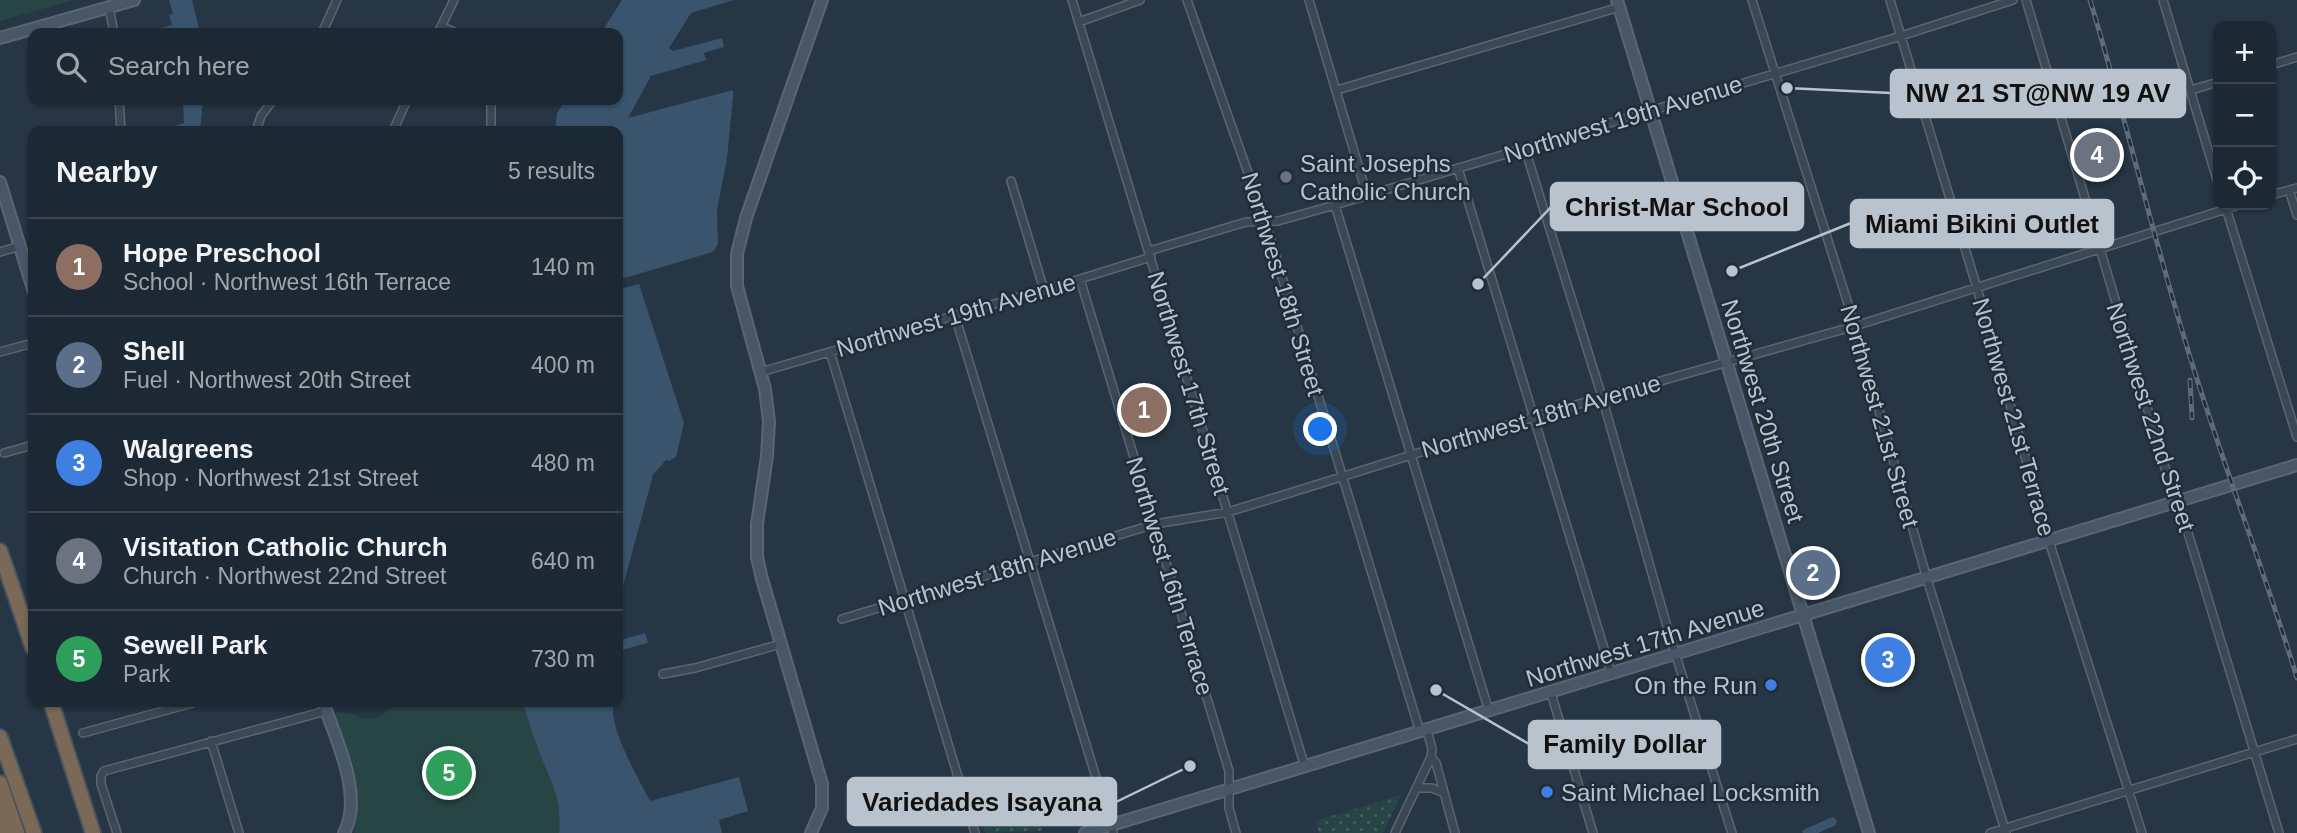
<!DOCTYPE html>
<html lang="en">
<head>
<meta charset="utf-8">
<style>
  body { margin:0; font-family:Arial,sans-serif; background:#25303b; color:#f1f3f6 }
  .controls { position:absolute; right:21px; top:21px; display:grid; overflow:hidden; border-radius:14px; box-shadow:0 2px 5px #0004 }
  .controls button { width:63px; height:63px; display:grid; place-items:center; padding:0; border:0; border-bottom:2px solid #3a444e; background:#1c2833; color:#f1f3f6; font:35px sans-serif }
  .you { position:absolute; left:1321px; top:430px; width:24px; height:24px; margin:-18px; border:5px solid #fff; border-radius:50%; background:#1a73e8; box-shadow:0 0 0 10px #1a73e833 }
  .badge { display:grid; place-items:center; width:46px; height:46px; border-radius:50%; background:#8ec5fc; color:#fff; font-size:23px; font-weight:700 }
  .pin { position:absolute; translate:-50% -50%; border:4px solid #fff; box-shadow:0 2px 7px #0006 }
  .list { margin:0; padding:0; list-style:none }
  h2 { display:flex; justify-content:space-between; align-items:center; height:91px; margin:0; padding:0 28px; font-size:30px }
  h2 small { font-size:23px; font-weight:400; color:#a0a6ac }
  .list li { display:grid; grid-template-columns:46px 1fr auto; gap:21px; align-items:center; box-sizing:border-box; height:98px; padding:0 28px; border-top:2px solid #3a444e }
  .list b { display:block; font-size:26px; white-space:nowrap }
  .list p { margin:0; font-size:23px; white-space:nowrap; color:#a0a6ac }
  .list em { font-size:23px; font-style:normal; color:#a0a6ac }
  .icon { flex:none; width:38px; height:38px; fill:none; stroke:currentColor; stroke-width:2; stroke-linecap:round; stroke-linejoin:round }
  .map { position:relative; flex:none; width:2297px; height:833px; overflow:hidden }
  .search { position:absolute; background:#1c2833; box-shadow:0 2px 5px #0004; left:28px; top:28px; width:595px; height:77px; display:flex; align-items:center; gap:18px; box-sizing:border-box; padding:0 24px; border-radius:14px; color:#a0a6ac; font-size:26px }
  .panel { position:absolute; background:#1c2833; box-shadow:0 2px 5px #0004; left:28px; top:126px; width:595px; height:581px; border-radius:14px }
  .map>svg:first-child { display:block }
  .grass { fill:url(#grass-dots) }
  .green { fill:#284545 }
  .water { fill:#39546c }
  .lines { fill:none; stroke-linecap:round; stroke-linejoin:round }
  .canal { stroke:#39546c; stroke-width:9 }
  .street-casing { stroke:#596671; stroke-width:10 }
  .secondary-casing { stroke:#596671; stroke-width:14 }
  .highway-casing { stroke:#45535e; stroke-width:18 }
  .street { stroke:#3b4854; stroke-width:7 }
  .secondary { stroke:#485767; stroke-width:10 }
  .highway { stroke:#7a6957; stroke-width:14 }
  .rail-casing { stroke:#5d6c7b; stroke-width:5 }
  .rail { stroke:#1f2d39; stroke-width:2.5; stroke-dasharray:8; stroke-linecap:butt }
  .worship-dot { fill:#6b7280; stroke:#1f2d39; stroke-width:2.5 }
  .shop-dot { fill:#3f7fe0; stroke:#1f2d39; stroke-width:2.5 }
  .labels { text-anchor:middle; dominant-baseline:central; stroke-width:5; stroke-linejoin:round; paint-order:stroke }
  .street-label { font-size:24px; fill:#b8c3cd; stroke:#1f2d39 }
  .poi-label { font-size:24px; fill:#b8c3cd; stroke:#1f2d39; text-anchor:start }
  .leader { fill:none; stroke:#b8c3cd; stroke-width:2.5 }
  .callout-dot { fill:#b8c3cd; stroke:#1f2d39; stroke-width:2.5 }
  .callout { fill:#b8c3cd; stroke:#b8c3cd; stroke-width:2.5 }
  .callout-label { font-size:26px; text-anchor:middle; font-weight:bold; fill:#111 }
</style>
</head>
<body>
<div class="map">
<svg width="2297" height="833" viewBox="0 0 2297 833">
  <defs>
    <pattern id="grass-dots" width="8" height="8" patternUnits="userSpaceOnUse" patternTransform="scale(1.75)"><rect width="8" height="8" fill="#284545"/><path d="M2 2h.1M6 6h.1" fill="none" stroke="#455e5f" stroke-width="1.8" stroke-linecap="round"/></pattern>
  </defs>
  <rect width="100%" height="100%" fill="#263644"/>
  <path class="grass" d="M1401 795 1383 833H1319L1315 821Z
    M1032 797 1042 831 986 833 979 812Z"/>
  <path class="green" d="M0 0H74L0 21Z
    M392 702H523C528 719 533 737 540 754 552 785 562 798 559 833H354C365 798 344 748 335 713 364 710 362 731 392 708Z"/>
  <path class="water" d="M169 0H192L200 33H162L161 28 172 25 169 15 173 14Z
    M622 0H734L691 13 669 48 673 51 722 38 724 47 704 53 706 60 651 76 628 118 733 90V97L727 159 717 210 718 244 713 252 618 280V131H555L557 113 563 104 562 100H618V33H601Z
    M183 100H203L200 131H172V127L184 123Z
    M618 282 620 289 639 284 684 423 676 457 669 461 666 460 653 475 618 605Z
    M645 633 648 643 618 651V641Z
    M523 702H614C607 726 639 779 650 801L739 777 748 811 719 820 722 833H559C562 798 552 785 540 754 533 737 528 719 523 702Z"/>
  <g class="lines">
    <path class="canal" d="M1807 833 1832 822"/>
    <g class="street-casing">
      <path id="street" d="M1072 0 1305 767
        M1187 0 1265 221 1420 732
        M1309 0 1367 195
        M1752 0 1855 326 1927 579 2006 833
        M1890 0 1977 288 2049 541 2142 833
        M2026 0 2172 491 2182 513 2279 833
        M2163 0 2218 183
        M109 7 114 33
        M1079 22 1140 0
        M441 26 456 33
        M322 33 337 0
        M438 33 454 0
        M2271 65 2297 57
        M1337 90 1620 7
        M2191 90 2218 82
        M119 100 121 131
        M491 100V131
        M256 131 261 116 273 100
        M393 131 407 100
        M1525 149 1602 397 1670 637 1732 833
        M1458 168 1612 675
        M1011 181 1044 290
        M2289 190 2297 215
        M2271 195 2297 188
        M1335 205 1489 711
        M2225 205 2297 437
        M1149 251 1246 222 1278 221 1335 205 1901 36 2013 0
        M0 252 20 246
        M1080 279 1229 771V808L1236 833
        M955 316 1113 833
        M0 352 33 343
        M830 352 975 833
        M761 372 1080 279 1151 257
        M4 453 33 445
        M842 619 1155 524 1228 512 1277 497 1533 417 1855 326 2239 205
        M663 674 695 668 781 644
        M1551 693 1593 833
        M83 733 196 702
        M211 741 239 833
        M1431 757 1436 763 1455 833
        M1417 788H1432L1444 793
        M117 833 101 784V776L104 771 326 711
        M1395 833 1431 757 1432 749 1427 730
        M1990 833 2297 739"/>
    </g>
    <g class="secondary-casing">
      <path id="secondary" d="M1617 0 1869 833
        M0 38 134 0
        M0 182 33 289
        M323 702C336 739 364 796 344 833
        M811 833 822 808V784L762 579 757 557V524L767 456 769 421 765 389 737 286V254L746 218 822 0
        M1085 833 2297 465"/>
    </g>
    <g class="highway-casing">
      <path id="highway" d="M0 551 33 648
        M51 702 93 833
        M0 737 34 833
        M0 783 17 833
        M0 813 6 833"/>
    </g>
    <use href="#street" class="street"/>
    <use href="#secondary" class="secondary"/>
    <use href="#highway" class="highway"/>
    <g class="rail-casing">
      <path id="rail" d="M2090 0C2124 112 2150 225 2184 337 2218 452 2262 563 2297 678
        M2190 380 2192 418"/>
    </g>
    <use href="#rail" class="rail"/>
  </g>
  <circle class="worship-dot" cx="1286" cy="177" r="7"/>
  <g class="shop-dot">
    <circle cx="1771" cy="685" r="7"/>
    <circle cx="1547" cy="792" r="7"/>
  </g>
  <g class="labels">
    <g class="street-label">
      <text transform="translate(1623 119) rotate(-17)">Northwest 19th Avenue</text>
      <text transform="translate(1283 284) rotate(73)">Northwest 18th Street</text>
      <text transform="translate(956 315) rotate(-16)">Northwest 19th Avenue</text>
      <text transform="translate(1189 383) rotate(73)">Northwest 17th Street</text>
      <text transform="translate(1763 411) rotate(73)">Northwest 20th Street</text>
      <text transform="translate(1541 416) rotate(-16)">Northwest 18th Avenue</text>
      <text transform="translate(1880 416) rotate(74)">Northwest 21st Street</text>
      <text transform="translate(2014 417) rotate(74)">Northwest 21st Terrace</text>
      <text transform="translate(2151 417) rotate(72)">Northwest 22nd Street</text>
      <text transform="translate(997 572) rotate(-17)">Northwest 18th Avenue</text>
      <text transform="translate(1170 576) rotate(73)">Northwest 16th Terrace</text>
      <text transform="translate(1645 643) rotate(-17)">Northwest 17th Avenue</text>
    </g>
    <g class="poi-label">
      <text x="1300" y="163">Saint Josephs<tspan x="1300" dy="28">Catholic Church</tspan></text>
      <text x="1757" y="685" text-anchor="end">On the Run</text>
      <text x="1561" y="792">Saint Michael Locksmith</text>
    </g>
  </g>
  <path class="leader" d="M1787 88L1891 93M1478 284L1551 207M1732 271L1851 223M1436 690L1529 744M1190 766L1116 802"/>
  <g class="callout-dot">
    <circle cx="1787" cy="88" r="7"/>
    <circle cx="1478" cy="284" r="7"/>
    <circle cx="1732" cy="271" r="7"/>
    <circle cx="1436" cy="690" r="7"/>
    <circle cx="1190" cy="766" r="7"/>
  </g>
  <g class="callout">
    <rect x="1891" y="70" width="294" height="47" rx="7"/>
    <rect x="1551" y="183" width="252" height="47" rx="7"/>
    <rect x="1851" y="200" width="262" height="47" rx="7"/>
    <rect x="1529" y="721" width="191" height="47" rx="7"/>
    <rect x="848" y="778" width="268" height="47" rx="7"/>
  </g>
  <g class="callout-label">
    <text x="2038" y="102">NW 21 ST@NW 19 AV</text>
    <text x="1677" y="216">Christ-Mar School</text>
    <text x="1982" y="233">Miami Bikini Outlet</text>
    <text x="1625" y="753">Family Dollar</text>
    <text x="982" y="811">Variedades Isayana</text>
  </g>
</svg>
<div class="controls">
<button>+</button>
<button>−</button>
<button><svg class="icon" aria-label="locate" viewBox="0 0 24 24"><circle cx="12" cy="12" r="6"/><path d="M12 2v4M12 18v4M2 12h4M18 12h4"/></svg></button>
</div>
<div class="you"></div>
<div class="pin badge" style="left:1144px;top:410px;background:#8d6e63">1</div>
<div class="pin badge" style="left:1813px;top:573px;background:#5c6f8a">2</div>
<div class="pin badge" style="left:1888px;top:660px;background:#3f7fe0">3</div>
<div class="pin badge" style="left:2097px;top:155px;background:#6b7280">4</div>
<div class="pin badge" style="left:449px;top:773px;background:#2e9e5b">5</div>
<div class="search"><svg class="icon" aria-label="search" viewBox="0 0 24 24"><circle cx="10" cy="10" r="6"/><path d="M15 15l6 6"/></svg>Search here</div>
<section class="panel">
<h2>Nearby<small>5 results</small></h2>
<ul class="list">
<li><span class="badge" style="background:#8d6e63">1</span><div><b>Hope Preschool</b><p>School · Northwest 16th Terrace</p></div><em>140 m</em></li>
<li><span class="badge" style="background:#5c6f8a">2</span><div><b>Shell</b><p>Fuel · Northwest 20th Street</p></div><em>400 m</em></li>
<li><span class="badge" style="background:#3f7fe0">3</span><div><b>Walgreens</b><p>Shop · Northwest 21st Street</p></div><em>480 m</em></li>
<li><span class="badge" style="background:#6b7280">4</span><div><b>Visitation Catholic Church</b><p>Church · Northwest 22nd Street</p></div><em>640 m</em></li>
<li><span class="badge" style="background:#2e9e5b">5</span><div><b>Sewell Park</b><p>Park</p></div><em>730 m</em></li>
</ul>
</section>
</div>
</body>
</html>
